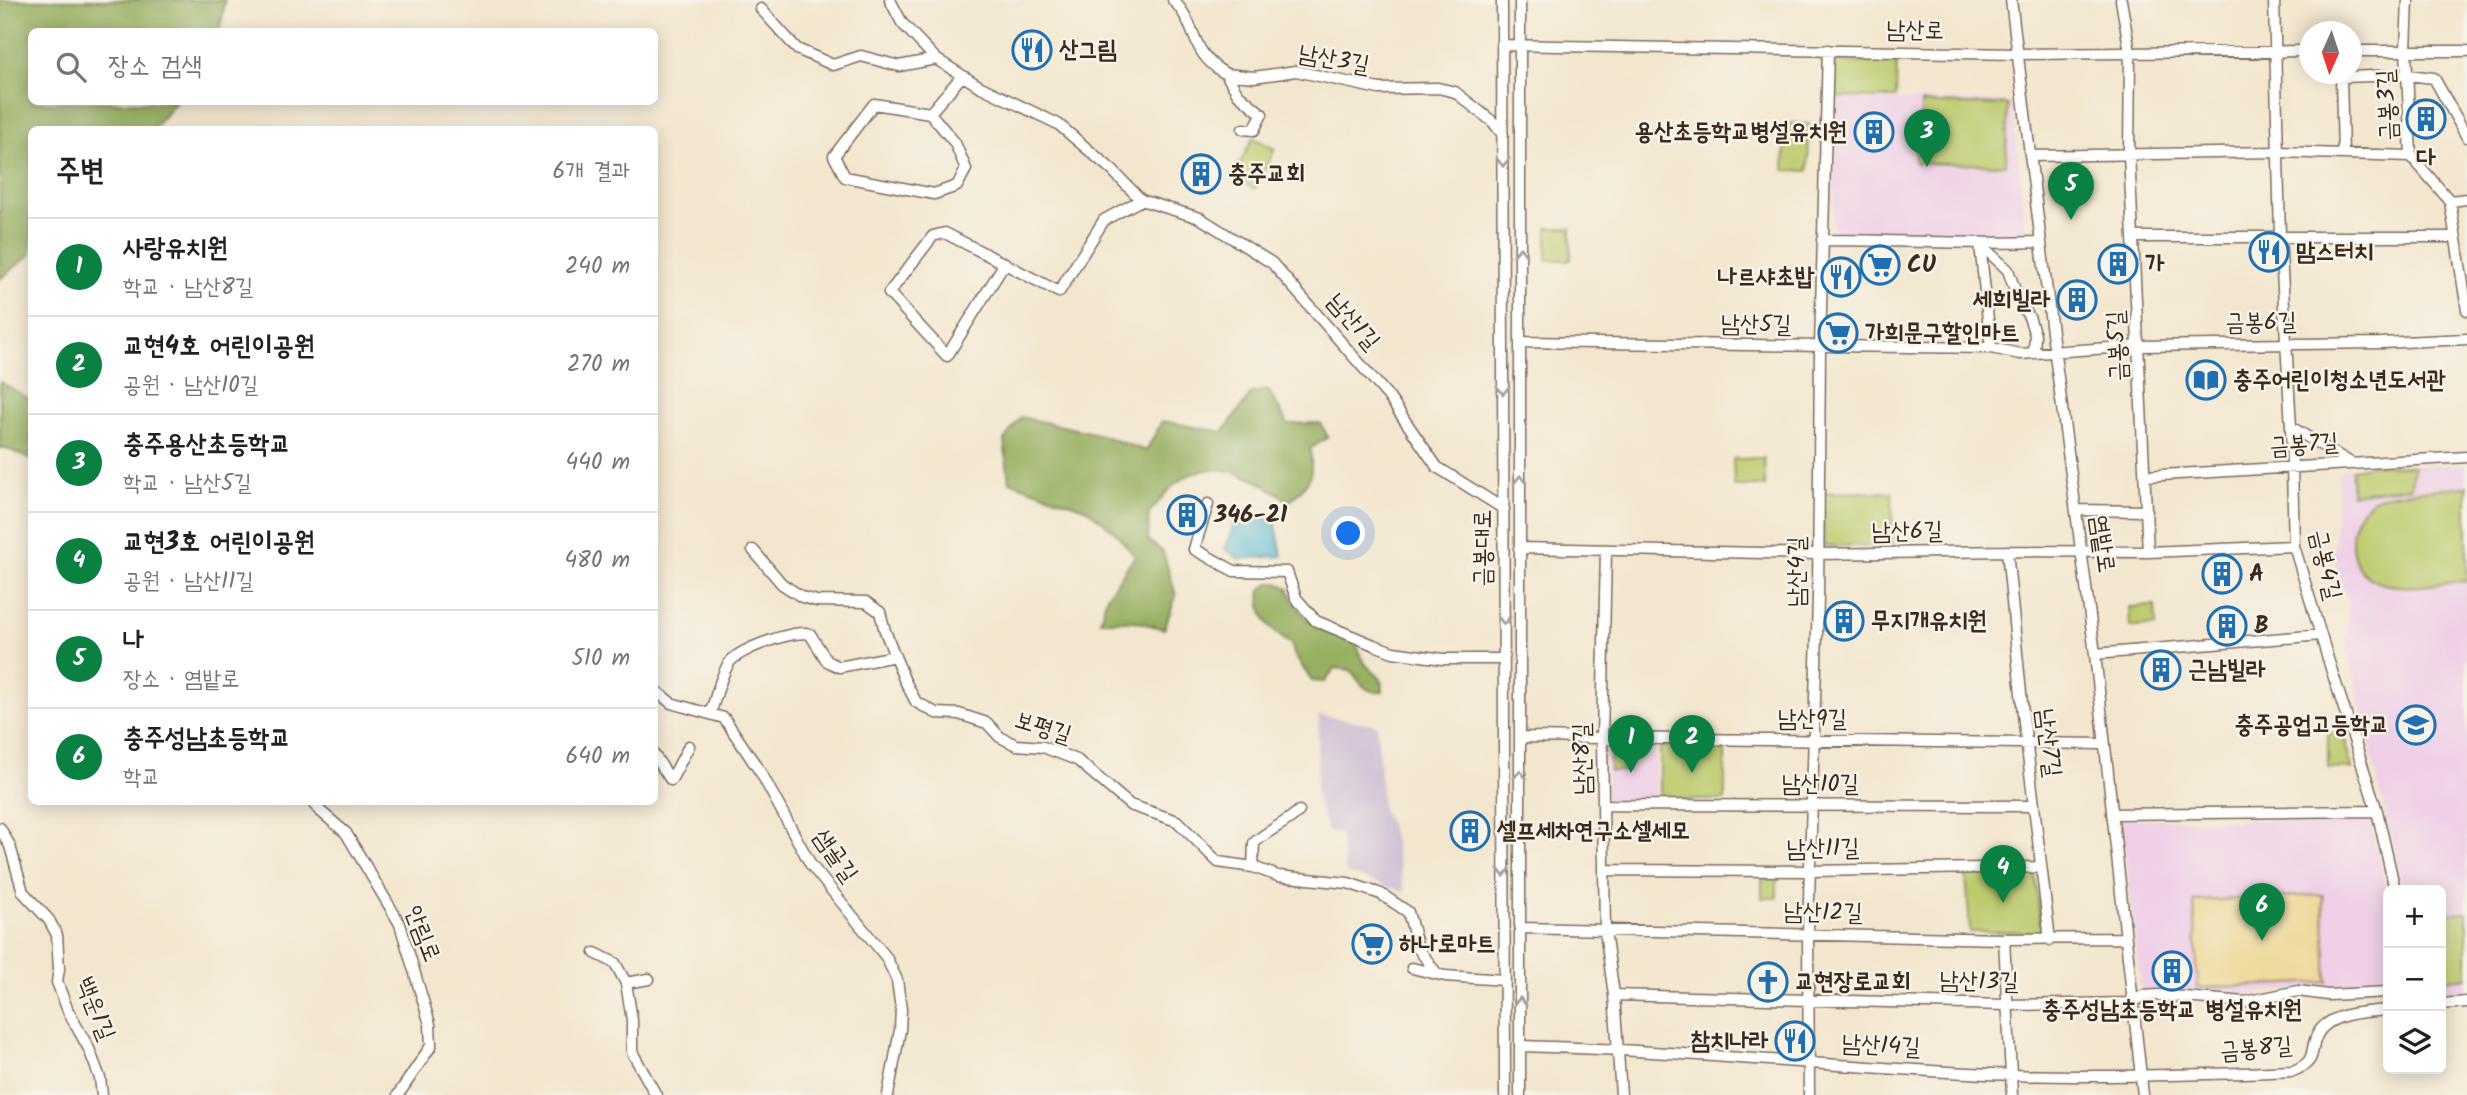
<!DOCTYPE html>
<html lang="ko">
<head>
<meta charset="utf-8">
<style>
  body { margin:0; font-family:Kalam,"Poor Story",sans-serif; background:#f6f6f6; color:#202124 }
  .controls { position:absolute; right:21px; bottom:21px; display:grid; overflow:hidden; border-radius:10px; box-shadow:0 4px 18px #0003 }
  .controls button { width:63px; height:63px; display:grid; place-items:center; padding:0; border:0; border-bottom:2px solid #e0e0e0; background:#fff; color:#202124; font:35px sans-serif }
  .compass { position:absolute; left:2299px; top:21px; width:63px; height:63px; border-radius:50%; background:#fff; box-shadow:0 4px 18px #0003; rotate:183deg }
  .you { position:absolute; left:1349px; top:534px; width:24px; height:24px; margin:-18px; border:5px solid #fff; border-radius:50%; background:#1a73e8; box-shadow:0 0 0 10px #1a73e833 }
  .badge { display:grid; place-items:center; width:46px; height:46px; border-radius:50%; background:#0b8043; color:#fff; font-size:23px; font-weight:700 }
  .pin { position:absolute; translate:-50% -58px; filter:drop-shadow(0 2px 4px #0008) }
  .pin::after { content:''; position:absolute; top:37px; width:24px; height:21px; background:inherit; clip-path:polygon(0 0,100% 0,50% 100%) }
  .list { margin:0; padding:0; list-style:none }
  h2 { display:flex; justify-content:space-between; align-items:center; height:91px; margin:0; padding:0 28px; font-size:30px }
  h2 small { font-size:23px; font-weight:400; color:#757577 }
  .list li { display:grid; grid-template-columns:46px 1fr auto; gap:21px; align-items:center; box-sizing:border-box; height:98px; padding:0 28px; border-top:2px solid #e0e0e0 }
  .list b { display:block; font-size:26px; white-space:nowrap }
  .list p { margin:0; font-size:23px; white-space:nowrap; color:#757577 }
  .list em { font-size:23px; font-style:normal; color:#757577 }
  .icon { flex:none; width:38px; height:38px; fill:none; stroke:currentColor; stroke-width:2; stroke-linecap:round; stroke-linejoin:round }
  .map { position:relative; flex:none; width:2467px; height:1095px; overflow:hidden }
  .search { position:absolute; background:#fff; box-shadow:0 4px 18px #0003; left:28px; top:28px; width:630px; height:77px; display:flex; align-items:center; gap:18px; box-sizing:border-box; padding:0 24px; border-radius:10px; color:#757577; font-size:26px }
  .panel { position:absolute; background:#fff; box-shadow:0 4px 18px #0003; left:28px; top:126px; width:630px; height:679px; border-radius:10px }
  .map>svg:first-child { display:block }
  .built { fill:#efd0e7 }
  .industrial { fill:#cdbed3 }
  .green { fill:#bdcb6e; stroke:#7c7a46; stroke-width:2 }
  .forest { fill:#96af61; stroke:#686c40; stroke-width:2 }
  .sand { fill:#eeda9e; stroke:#94825e; stroke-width:2 }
  .water { fill:#4bb2ca; stroke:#436e74; stroke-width:2 }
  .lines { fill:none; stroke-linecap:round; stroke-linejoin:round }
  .minor-casing { stroke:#7b6c5c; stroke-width:13 }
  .minor { stroke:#fff; stroke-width:10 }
  .oneway { stroke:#a79f9a }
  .labels { text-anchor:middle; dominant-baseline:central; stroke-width:5; stroke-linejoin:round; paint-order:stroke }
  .street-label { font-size:24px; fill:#3b2a1e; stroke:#f7f3e8 }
  .poi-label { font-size:24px; font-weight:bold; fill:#3b2a1e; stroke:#f7f3e8; text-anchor:start }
</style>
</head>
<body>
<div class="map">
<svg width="2467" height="1095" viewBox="0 0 2467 1095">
  <rect width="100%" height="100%" fill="#f7f3e8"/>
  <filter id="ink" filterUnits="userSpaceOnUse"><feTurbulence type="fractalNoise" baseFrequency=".0143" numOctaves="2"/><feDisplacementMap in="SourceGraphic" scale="14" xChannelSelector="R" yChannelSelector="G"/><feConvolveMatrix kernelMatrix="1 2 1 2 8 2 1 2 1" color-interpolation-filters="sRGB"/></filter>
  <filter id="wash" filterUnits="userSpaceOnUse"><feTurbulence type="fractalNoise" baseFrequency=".00686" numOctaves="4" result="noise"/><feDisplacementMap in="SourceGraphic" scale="28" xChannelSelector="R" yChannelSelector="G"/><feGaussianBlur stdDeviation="1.57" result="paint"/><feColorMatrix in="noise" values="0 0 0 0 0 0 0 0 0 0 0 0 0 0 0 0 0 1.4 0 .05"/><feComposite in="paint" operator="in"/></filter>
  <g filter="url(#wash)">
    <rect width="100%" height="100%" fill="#f3e6ce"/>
    <path class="built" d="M1839 99 2008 102 2012 107 2026 230 2021 235H1837L1833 227 1835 103Z
      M2373 465H2467V992L2441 994V890H2403L2347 647 2348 599 2333 558 2339 471Z
      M1607 745 1656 746 1655 801 1606 800Z
      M2121 819 2370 822 2388 893V988L2285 990 2228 995 2141 990Z"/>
    <path class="industrial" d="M1319 715 1377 725 1382 809 1390 825 1405 892 1346 873 1340 833 1327 832 1316 794Z"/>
    <path class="green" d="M1837 62H1897L1896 98 1832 97 1833 65Z
      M1921 103 2008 105 2006 165 1915 163 1916 118 1921 117Z
      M1786 123 1809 124 1808 171 1784 170Z
      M1253 138 1275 149 1255 189 1232 178Z
      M1547 228H1571V260H1547Z
      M1764 458 1765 486H1734L1733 459Z
      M2373 465 2413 466 2411 487 2351 494 2352 469Z
      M2467 486V581C2426 584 2349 605 2352 537 2353 520 2362 506 2376 498 2386 492 2451 488 2467 486Z
      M1892 492 1893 545 1824 546 1823 493Z
      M2155 606 2156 626 2130 627 2129 607Z
      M2343 733 2352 769 2328 768V733Z
      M1660 746H1725V800H1660Z
      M1610 754H1628V771H1610Z
      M1966 873H2035L2041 932H1970Z
      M1762 878H1777V898H1762Z
      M2467 912V977L2441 980V914Z"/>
    <path class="forest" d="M0 0H225L220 31 32 32V102H176L153 129 32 130 31 254 0 279Z
      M0 382 31 400V460L6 448H0Z
      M1268 390 1288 424 1320 423 1328 437 1310 449C1314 477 1310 482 1289 502 1260 478 1214 455 1179 481 1168 489 1159 502 1149 513L1148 540 1163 552 1176 596 1164 629 1135 621H1100L1107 596 1135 556 1114 531 1087 509 1009 481 1004 440 1021 417 1098 434 1146 451 1162 421 1223 432 1252 393Z
      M1269 583H1278L1288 588C1301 624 1323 631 1356 643 1359 650 1362 660 1367 666 1376 676 1382 674 1383 691 1368 696 1358 681 1351 670L1335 668 1325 682 1312 681 1295 656 1291 644C1269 630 1258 616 1261 590Z"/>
    <path class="sand" d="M2323 895 2327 982 2198 988 2194 901Z"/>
    <path class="water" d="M1237 515 1275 519 1282 556 1239 559 1225 549Z"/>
  </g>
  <g filter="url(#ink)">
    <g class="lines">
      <g class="minor-casing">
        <path id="minor" d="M890 0 902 23 936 59 979 86 1058 124 1112 170 1141 200 1200 218 1272 263 1388 396 1437 467 1504 509
          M1173 0C1199 26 1188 52 1226 74
          M1502 0 1505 1095
          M2011 0 2053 340 2095 654 2143 1095
          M2121 0 2130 53 2129 154 2148 552
          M2274 0 2280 237 2291 427 2294 546 2328 659 2377 811 2395 890
          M2408 0 2406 50 2411 156 2450 201 2467 310
          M761 9 797 49 833 65 861 56 899 66 936 59
          M1503 45 2017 54 2310 51
          M2352 51H2467
          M930 113 874 104 834 156 845 177 934 194 957 186 966 169 955 143 930 113 962 76
          M1243 129 1254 130 1262 114 1238 94 1226 74 1254 77 1296 71 1379 89 1438 88 1455 92 1493 122 1503 135
          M2343 154 2341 77 2407 75 2434 78 2467 137
          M2030 156 2277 152 2411 156
          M2450 201 2467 199
          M2133 237H2456
          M1822 240C1895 240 1968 245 2040 242
          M1980 244 2008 270 2018 299 2029 317 2035 335 2034 353
          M1980 244 1991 348
          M1005 263 947 356 889 293 933 236 945 233 1059 292 1104 220 1141 200
          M1520 342 1991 348 2020 354 2139 346 2381 343 2467 339
          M2291 427 2351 463
          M2145 476 2467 457
          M1208 504 1194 549 1234 571 1287 572 1296 598 1316 621 1374 645 1393 652 1443 659H1504
          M2076 510 2147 511
          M1519 548 1818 554 2007 551 2148 552 2294 546
          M753 550 782 584 802 597 817 601 866 602 880 612 885 631 904 679 916 702 936 713 959 714 987 723 1000 737 1016 745 1043 747 1077 760 1130 805 1177 821 1218 862 1253 867 1278 876 1348 883 1381 894 1408 912 1418 948 1437 974
          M1606 550 1602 739 1605 931 1614 995 1621 1095
          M2007 551 2023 714 2050 940
          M2095 654 2321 635
          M654 689 671 703 724 718 761 773 811 865 886 957 897 980 901 1009 900 1030 888 1095
          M710 714C716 698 720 677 729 663 738 649 796 629 810 634L827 661 839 667 895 656
          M1520 737 2103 744
          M654 755 671 780 689 746
          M312 802 319 810 346 833 400 924 430 1024 431 1046 398 1095
          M1605 805 2034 806
          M2112 814 2377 811
          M0 828 10 846 23 892 49 920 57 935 59 969 57 982 68 1011 89 1049 100 1078 102 1095
          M1253 867 1254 843C1268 830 1285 824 1299 811
          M1606 870 1810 871 2040 867
          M1520 928 2004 939 2126 938
          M2004 939 2012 1095
          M595 953 615 963 626 983 632 1020V1052L656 1095
          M1412 968 1445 976 1505 980
          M626 983 649 979
          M1614 995 2006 1005 2133 1003 2142 996 2159 995 2245 1002 2298 991 2328 995 2388 992
          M2441 1004 2467 1002
          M1520 1046C1684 1050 1848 1069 2012 1075 2106 1078 2199 1075 2293 1071 2322 1060 2306 1047 2321 1029 2336 1012 2367 1012 2388 1010
          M1520 1095V0
          M1809 1095 1808 933 1818 598 1820 347 1828 50"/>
      </g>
      <use href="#minor" class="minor"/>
    </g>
    <defs><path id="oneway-chevron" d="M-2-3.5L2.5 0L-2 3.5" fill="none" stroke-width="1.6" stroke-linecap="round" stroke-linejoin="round" transform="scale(1.75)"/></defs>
    <g class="oneway">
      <use href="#oneway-chevron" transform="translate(1503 162) rotate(90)"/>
      <use href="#oneway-chevron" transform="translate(1520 252) rotate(-90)"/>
      <use href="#oneway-chevron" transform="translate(1503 390) rotate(90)"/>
      <use href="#oneway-chevron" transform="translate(1520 480) rotate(-90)"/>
      <use href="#oneway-chevron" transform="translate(1504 620) rotate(90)"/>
      <use href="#oneway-chevron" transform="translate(1520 775) rotate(-90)"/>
      <use href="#oneway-chevron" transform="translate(1504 872) rotate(90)"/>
      <use href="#oneway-chevron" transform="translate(1520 1002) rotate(-90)"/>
    </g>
  </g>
  <defs>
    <g id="restaurant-ring" transform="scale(2.0125)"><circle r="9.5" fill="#f7f3e8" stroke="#1f6fb2" stroke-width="1.5"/><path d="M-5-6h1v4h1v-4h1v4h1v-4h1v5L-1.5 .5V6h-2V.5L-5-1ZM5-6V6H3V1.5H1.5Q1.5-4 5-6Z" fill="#1f6fb2"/></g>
    <g id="building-ring" transform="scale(2.0125)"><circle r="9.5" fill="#f7f3e8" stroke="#1f6fb2" stroke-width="1.5"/><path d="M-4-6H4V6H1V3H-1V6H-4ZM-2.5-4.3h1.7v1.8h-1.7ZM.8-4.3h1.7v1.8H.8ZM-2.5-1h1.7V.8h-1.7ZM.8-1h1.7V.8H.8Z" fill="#1f6fb2"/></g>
    <g id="supermarket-ring" transform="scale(2.0125)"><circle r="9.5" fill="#f7f3e8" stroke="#1f6fb2" stroke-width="1.5"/><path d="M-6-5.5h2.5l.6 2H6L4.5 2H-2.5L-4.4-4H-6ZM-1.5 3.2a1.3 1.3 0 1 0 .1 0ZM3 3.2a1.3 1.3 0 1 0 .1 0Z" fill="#1f6fb2"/></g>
    <g id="library-ring" transform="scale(2.0125)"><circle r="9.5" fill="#f7f3e8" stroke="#1f6fb2" stroke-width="1.5"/><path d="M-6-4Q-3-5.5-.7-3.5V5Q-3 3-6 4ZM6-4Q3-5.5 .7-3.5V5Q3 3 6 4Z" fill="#1f6fb2"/></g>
    <g id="school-ring" transform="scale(2.0125)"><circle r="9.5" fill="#f7f3e8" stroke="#1f6fb2" stroke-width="1.5"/><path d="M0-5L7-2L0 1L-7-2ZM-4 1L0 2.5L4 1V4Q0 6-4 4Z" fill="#1f6fb2"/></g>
    <g id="church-ring" transform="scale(2.0125)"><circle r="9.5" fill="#f7f3e8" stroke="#1f6fb2" stroke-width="1.5"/><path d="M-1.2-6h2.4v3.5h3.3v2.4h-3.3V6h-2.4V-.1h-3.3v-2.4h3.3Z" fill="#1f6fb2"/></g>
  </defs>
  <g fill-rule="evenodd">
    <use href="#restaurant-ring" x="1032" y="50"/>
    <use href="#building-ring" x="2426" y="119"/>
    <use href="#building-ring" x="1874" y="132"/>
    <use href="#building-ring" x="1201" y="174"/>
    <use href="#restaurant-ring" x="2269" y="252"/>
    <use href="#building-ring" x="2118" y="264"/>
    <use href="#supermarket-ring" x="1880" y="265"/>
    <use href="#restaurant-ring" x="1841" y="277"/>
    <use href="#building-ring" x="2077" y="300"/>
    <use href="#supermarket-ring" x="1838" y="333"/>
    <use href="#library-ring" x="2206" y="380"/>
    <use href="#building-ring" x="1187" y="515"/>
    <use href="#building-ring" x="2222" y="574"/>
    <use href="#building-ring" x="1844" y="621"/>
    <use href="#building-ring" x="2227" y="626"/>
    <use href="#building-ring" x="2161" y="670"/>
    <use href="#school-ring" x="2416" y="725"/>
    <use href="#building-ring" x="1470" y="831"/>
    <use href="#supermarket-ring" x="1372" y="944"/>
    <use href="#building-ring" x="2172" y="971"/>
    <use href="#church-ring" x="1768" y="982"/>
    <use href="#restaurant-ring" x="1795" y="1041"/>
  </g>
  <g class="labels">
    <g class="street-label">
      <text transform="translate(1915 31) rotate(1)">남산로</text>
      <text transform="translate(1334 60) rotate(10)">남산3길</text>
      <text transform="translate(2388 105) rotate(-93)">금봉3길</text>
      <text transform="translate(1353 322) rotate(49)">남산1길</text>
      <text transform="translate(2261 323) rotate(-1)">금봉6길</text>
      <text transform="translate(1756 325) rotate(1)">남산5길</text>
      <text transform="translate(2118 346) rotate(-93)">금봉5길</text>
      <text transform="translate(2304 445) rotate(-4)">금봉7길</text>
      <text transform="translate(1907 532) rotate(-1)">남산6길</text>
      <text transform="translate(2102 544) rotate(82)">염밭로</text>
      <text transform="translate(1483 548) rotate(-90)">금봉대로</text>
      <text transform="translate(2325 565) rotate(77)">금봉4길</text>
      <text transform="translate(1797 572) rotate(-90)">남산4길</text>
      <text x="1812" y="719">남산9길</text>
      <text transform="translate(1043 728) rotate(17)">보평길</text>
      <text transform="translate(2048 743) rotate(83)">남산7길</text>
      <text transform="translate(1583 759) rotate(-91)">남산8길</text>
      <text x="1820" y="784">남산10길</text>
      <text transform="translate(1823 849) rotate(-1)">남산11길</text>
      <text transform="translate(835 856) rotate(55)">샘골길</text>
      <text transform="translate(1823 913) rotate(1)">남산12길</text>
      <text transform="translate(422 934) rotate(69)">안림로</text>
      <text transform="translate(1979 982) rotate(1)">남산13길</text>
      <text transform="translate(95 1009) rotate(68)">백운1길</text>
      <text transform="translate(1881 1046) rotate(3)">남산14길</text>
      <text transform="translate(2256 1049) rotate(-5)">금봉8길</text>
    </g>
    <g class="poi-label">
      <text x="1059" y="50">산그림</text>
      <text x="1847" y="132" text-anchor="end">용산초등학교병설유치원</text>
      <text x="2426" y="158" text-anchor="middle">다</text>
      <text x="1228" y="174">충주교회</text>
      <text x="2296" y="252">맘스터치</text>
      <text x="2145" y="264">가</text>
      <text x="1907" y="265">CU</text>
      <text x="1814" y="277" text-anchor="end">나르샤초밥</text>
      <text x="2050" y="300" text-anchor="end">세희빌라</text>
      <text x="1865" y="333">가희문구할인마트</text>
      <text x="2233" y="380">충주어린이청소년도서관</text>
      <text x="1214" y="515">346-21</text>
      <text x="2249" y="574">A</text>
      <text x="1871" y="621">무지개유치원</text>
      <text x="2254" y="626">B</text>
      <text x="2188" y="670">근남빌라</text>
      <text x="2389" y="725" text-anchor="end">충주공업고등학교</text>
      <text x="1497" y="831">셀프세차연구소셀세모</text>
      <text x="1399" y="944">하나로마트</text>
      <text x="1795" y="982">교현장로교회</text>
      <text x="2172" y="1010" text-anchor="middle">충주성남초등학교 병설유치원</text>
      <text x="1768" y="1041" text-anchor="end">참치나라</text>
    </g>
  </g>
</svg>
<div class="controls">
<button>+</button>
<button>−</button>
<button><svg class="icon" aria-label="layers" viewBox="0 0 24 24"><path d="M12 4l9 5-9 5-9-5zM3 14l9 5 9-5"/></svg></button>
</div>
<svg class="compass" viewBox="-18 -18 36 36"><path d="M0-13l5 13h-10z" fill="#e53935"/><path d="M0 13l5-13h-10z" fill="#757577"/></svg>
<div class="you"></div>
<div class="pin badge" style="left:1631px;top:773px">1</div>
<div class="pin badge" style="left:1692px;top:773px">2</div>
<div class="pin badge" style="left:1927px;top:167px">3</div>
<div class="pin badge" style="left:2003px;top:903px">4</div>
<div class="pin badge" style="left:2071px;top:220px">5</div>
<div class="pin badge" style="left:2262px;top:941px">6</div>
<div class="search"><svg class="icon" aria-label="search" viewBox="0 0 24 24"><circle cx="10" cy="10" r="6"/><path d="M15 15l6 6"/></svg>장소 검색</div>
<section class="panel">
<h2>주변<small>6개 결과</small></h2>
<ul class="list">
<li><span class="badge">1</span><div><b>사랑유치원</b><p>학교 · 남산8길</p></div><em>240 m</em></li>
<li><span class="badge">2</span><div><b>교현4호 어린이공원</b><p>공원 · 남산10길</p></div><em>270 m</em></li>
<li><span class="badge">3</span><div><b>충주용산초등학교</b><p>학교 · 남산5길</p></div><em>440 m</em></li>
<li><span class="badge">4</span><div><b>교현3호 어린이공원</b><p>공원 · 남산11길</p></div><em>480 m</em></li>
<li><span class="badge">5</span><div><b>나</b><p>장소 · 염밭로</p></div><em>510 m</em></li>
<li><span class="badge">6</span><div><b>충주성남초등학교</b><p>학교</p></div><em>640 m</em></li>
</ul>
</section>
</div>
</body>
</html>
